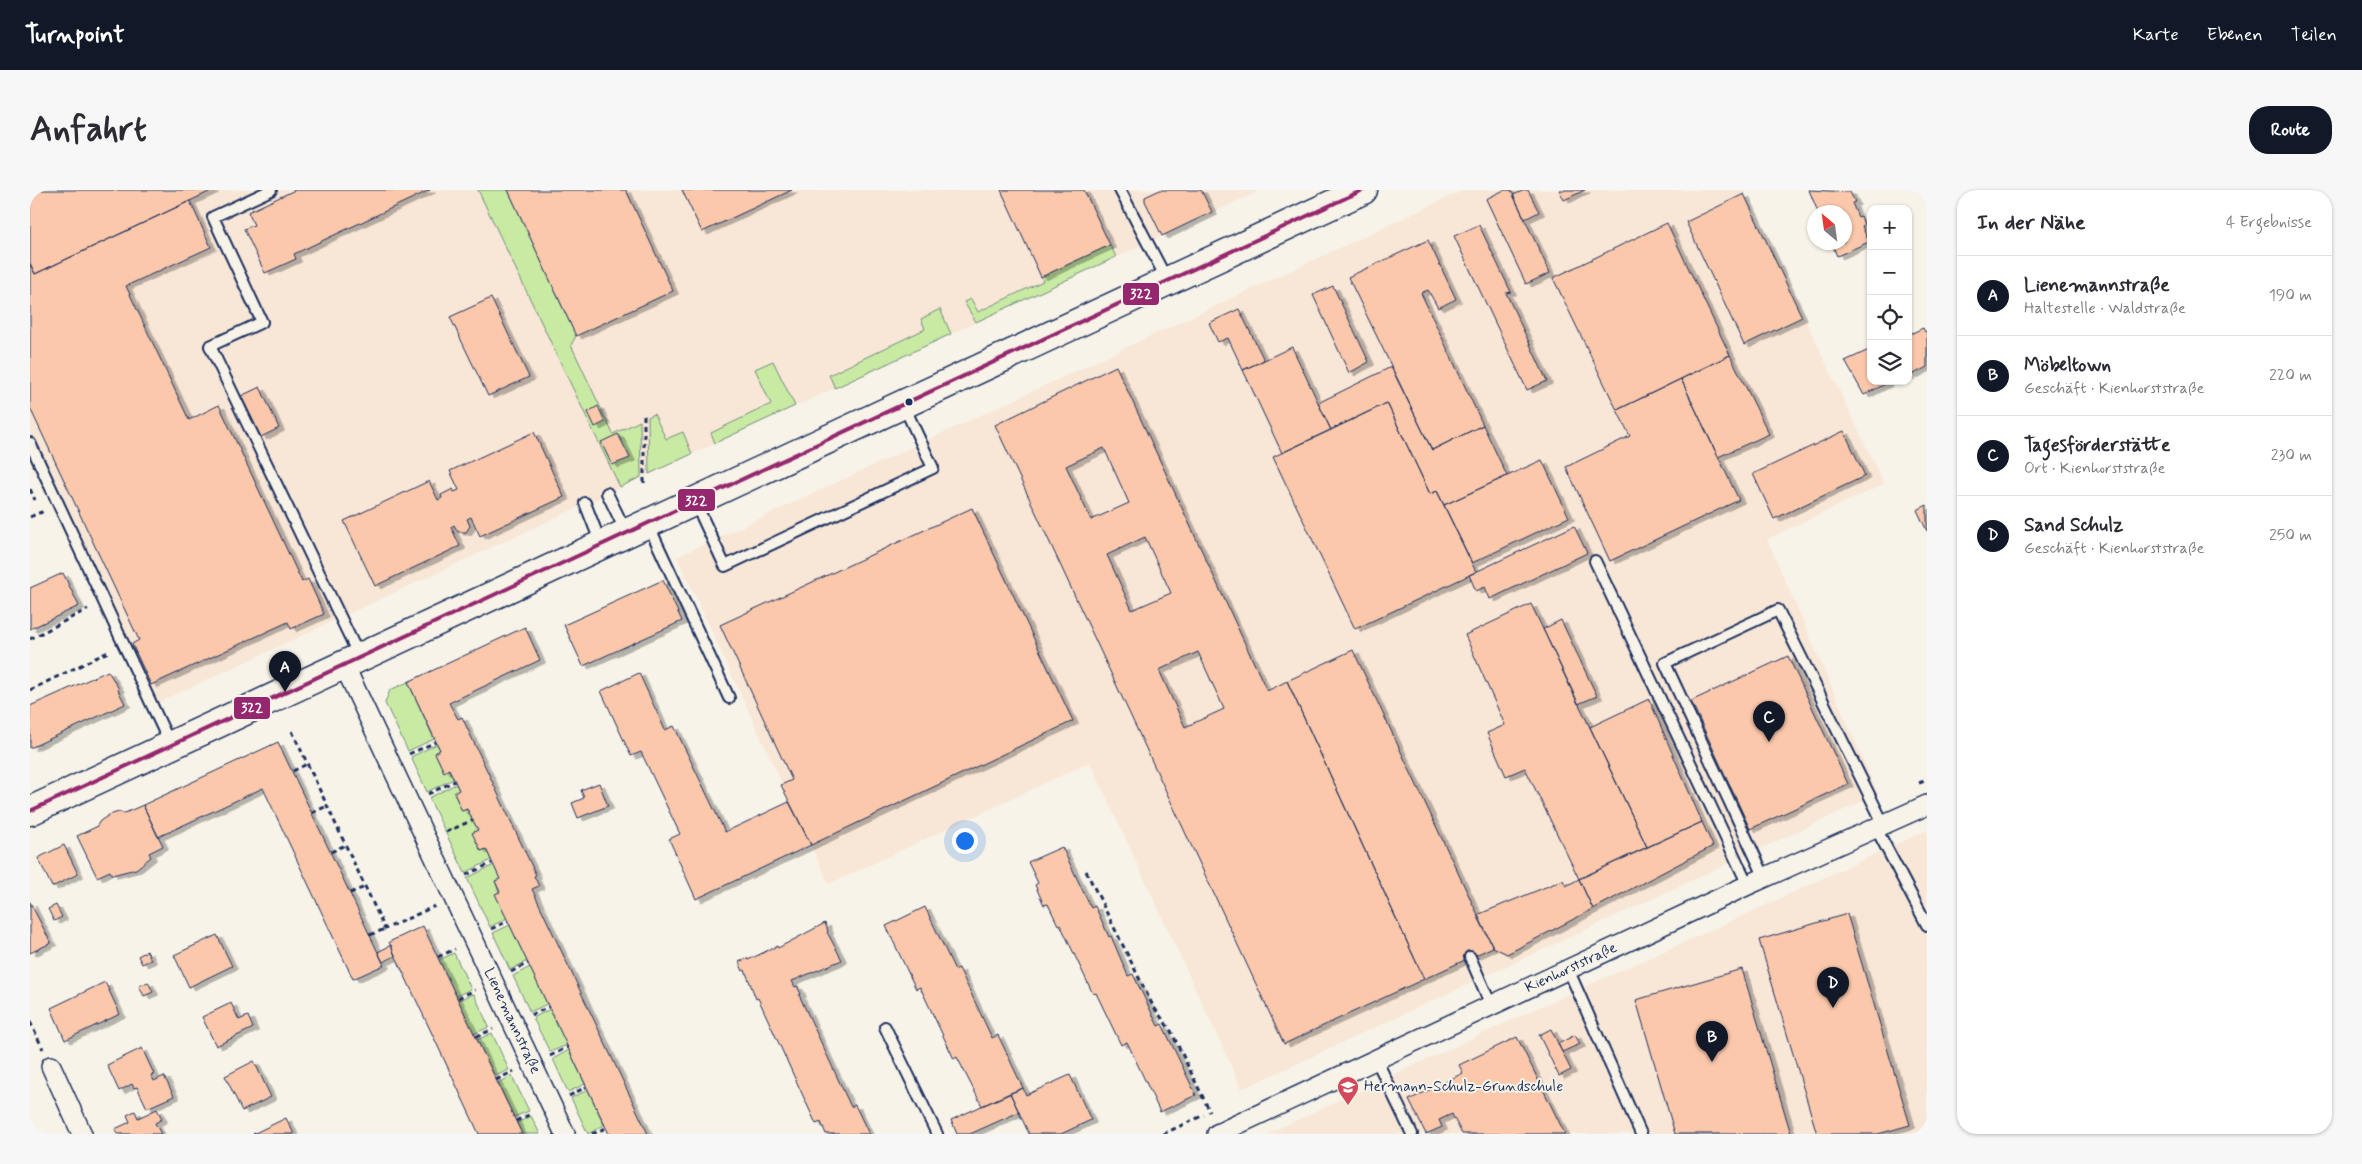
<!DOCTYPE html>
<html lang="de">
<head>
<meta charset="utf-8">
<style>
  body { margin:0; font-family:Mynerve,sans-serif; background:#f7f7f7; color:#2b2b33 }
  .controls { position:absolute; right:15px; top:15px; display:grid; overflow:hidden; border-radius:10px; box-shadow:0 1px 4px #0004 }
  .controls button { width:45px; height:45px; display:grid; place-items:center; padding:0; border:0; border-bottom:1px solid #e1e1e2; background:#fff; color:#2b2b33; font:25px sans-serif }
  .compass { position:absolute; left:1777px; top:15px; width:45px; height:45px; border-radius:50%; background:#fff; box-shadow:0 1px 4px #0004; rotate:331deg }
  .you { position:absolute; left:934px; top:650px; width:18px; height:18px; margin:-12px; border:4px solid #fff; border-radius:50%; background:#1a73e8; box-shadow:0 0 0 8px #1a73e833 }
  .badge { display:grid; place-items:center; width:32px; height:32px; border-radius:50%; background:#111827; color:#fff; font-size:16px; font-weight:700 }
  .pin { position:absolute; translate:-50% -41px; filter:drop-shadow(0 1px 2px #0008) }
  .pin::after { content:''; position:absolute; top:26px; width:18px; height:15px; background:inherit; clip-path:polygon(0 0,100% 0,50% 100%) }
  .list { margin:0; padding:0; list-style:none }
  h2 { display:flex; justify-content:space-between; align-items:center; height:65px; margin:0; padding:0 20px; font-size:21px }
  h2 small { font-size:16px; font-weight:400; color:#7c7c81 }
  .list li { display:grid; grid-template-columns:32px 1fr auto; gap:15px; align-items:center; box-sizing:border-box; height:80px; padding:0 20px; border-top:1px solid #e1e1e2 }
  .list b { display:block; font-size:19px; white-space:nowrap }
  .list p { margin:0; font-size:16px; white-space:nowrap; color:#7c7c81 }
  .list em { font-size:16px; font-style:normal; color:#7c7c81 }
  .icon { flex:none; width:28px; height:28px; fill:none; stroke:currentColor; stroke-width:2; stroke-linecap:round; stroke-linejoin:round }
  .map { position:relative; flex:none; width:1897px; height:944px; overflow:hidden; border-radius:20px }
  header { display:flex; align-items:center; gap:30px; box-sizing:border-box; height:70px; padding:0 25px; background:#111827; color:#fff }
  header strong { font-size:24px }
  nav { display:flex; gap:28px; margin-inline-start:auto; font-size:18px }
  .intro { display:flex; align-items:center; justify-content:space-between; box-sizing:border-box; height:120px; padding:0 30px }
  h1 { margin:0; font-size:35px }
  .button { padding:12px 22px; border-radius:20px; background:#111827; color:#fff; font-size:18px; font-weight:700 }
  main { display:flex; gap:30px; padding:0 30px }
  aside { flex:1; background:#fff; border-radius:20px; box-shadow:0 1px 4px #0004 }
  .map>svg:first-child { display:block }
  .built { fill:#f8e6d6 }
  .green { fill:#c9eaa3; stroke:#728c80 }
  .building { fill:#fbc8ab; stroke:#1b2f5e; fill-rule:evenodd; filter:url(#shadow) }
  .lines { fill:none; stroke-linecap:round; stroke-linejoin:round }
  .service-casing { stroke:#1b2f5e; stroke-width:14 }
  .minor-casing { stroke:#1b2f5e; stroke-width:22 }
  .secondary-casing { stroke:#1b2f5e; stroke-width:31 }
  .path { stroke:#1b2f5e; stroke-width:3; stroke-dasharray:5 4; stroke-linecap:butt }
  .service { stroke:#f7f3e8; stroke-width:10 }
  .minor { stroke:#f7f3e8; stroke-width:19 }
  .secondary { stroke:#f7f3e8; stroke-width:28 }
  .bus-1-casing { stroke:#f7f3e8; stroke-width:8 }
  .bus-1 { stroke:#95276e; stroke-width:4 }
  .bus-dot { fill:#1b2f5e; stroke:#f7f3e8; stroke-width:2 }
  .labels { text-anchor:middle; dominant-baseline:central; stroke-width:4; stroke-linejoin:round; paint-order:stroke }
  .street-label { font-size:15px; fill:#1b2f5e; stroke:#f7f3e8 }
  .poi-label { font-size:15px; fill:#1b2f5e; stroke:#f7f3e8; text-anchor:start }
  .line-badge { stroke:#f7f3e8; stroke-width:2 }
  .badge-label { font-size:14px; text-anchor:middle; font-weight:bold; fill:#fff }
</style>
</head>
<body>
<header>
<strong>Turnpoint</strong>
<nav><a>Karte</a><a>Ebenen</a><a>Teilen</a></nav>
</header>
<div class="intro"><h1>Anfahrt</h1><a class="button">Route</a></div>
<main>
<div class="map">
<svg width="1897" height="944" viewBox="0 0 1897 944">
  <defs>
    <filter id="shadow"><feDropShadow dx="5.5" dy="3" stdDeviation="0" flood-color="#0004"/></filter>
  </defs>
  <rect width="100%" height="100%" fill="#f7f3e8"/>
  <filter id="ink" filterUnits="userSpaceOnUse"><feTurbulence type="fractalNoise" baseFrequency=".02" numOctaves="2"/><feDisplacementMap in="SourceGraphic" scale="10" xChannelSelector="R" yChannelSelector="G"/><feConvolveMatrix kernelMatrix="1 2 1 2 8 2 1 2 1" color-interpolation-filters="sRGB"/></filter>
  <g filter="url(#ink)">
    <path class="built" d="M0 0H1231L116 518 0 271Z
      M1434 0H1713L1854 294 1737 349 1848 604 1212 899 1060 572 799 694 647 367Z
      M1897 640V944H1237L1510 817 1706 729Z"/>
    <path class="green" d="M448 0H478L546 146 541 155 583 244 610 231 611 287 590 297Z
      M1080 55 1086 67 946 132 934 112 941 109 948 122 1013 91 1011 87Z
      M910 119 921 144 805 198 799 185 895 139 891 129Z
      M743 171 765 216 685 253 681 243 741 214 725 179Z
      M624 224 636 249 653 242 662 264 619 284 618 227Z
      M378 492 404 549 378 561 355 513 360 500Z
      M407 554 410 560 405 563 414 581 419 579 423 589 397 602 381 567Z
      M426 594 429 600 424 603 432 621 437 619 448 640 443 643 451 661 456 659 461 670 435 683 399 608Z
      M464 675 470 689 465 691 477 728 460 737 437 688Z
      M480 735 497 771 480 780 463 743Z
      M424 763 441 799 426 806 409 770Z
      M500 777 517 814 500 822 483 786Z
      M444 804 459 837 444 844 428 810Z
      M520 819 537 855 520 862 503 828Z
      M462 843 479 880 465 886 447 850Z
      M539 860 555 894 538 902 523 869Z
      M482 886 499 921 484 927 468 893Z
      M558 900 574 935 558 944 541 908Z
      M501 926 510 944H492L487 933Z"/>
    <path class="building" d="M0 0H183L5 84 0 73Z
      M265 0H400L264 64 266 69 235 83 214 39 224 35 218 22Z
      M478 0H596L643 101 546 146Z
      M652 0H762L672 42Z
      M971 0H1054L1080 55 1011 87Z
      M1130 0H1171L1182 22 1132 46 1115 11V7Z
      M1474 0H1481L1520 83 1496 94 1456 9Z
      M1495 0H1498L1509 22 1495 29 1483 5Z
      M1529 0H1555L1534 10Z
      M1779 0 1820 2 1825 12 1822 13 1828 27 1831 26 1834 35 1832 36 1838 50 1841 49V51L1807 66 1801 52H1814V22H1788Z
      M1714 4 1772 127 1714 155 1656 32Z
      M160 11 181 57 96 96 159 230 189 215 272 392 278 389 294 424 261 439 258 432 121 495 102 454 109 450 0 218V74L5 84Z
      M1637 33 1700 165 1587 220 1523 88Z
      M1449 35 1481 102 1476 103 1517 191 1497 200 1424 46Z
      M1398 50 1426 109 1408 118 1398 100 1391 103 1453 235 1402 260 1318 87Z
      M1303 96 1339 172 1319 183 1283 105Z
      M461 108 499 187 458 206 420 127Z
      M1209 119 1234 170 1213 180 1198 148 1188 152 1179 133Z
      M1893 138 1895 142 1897 141V177L1878 187V145Z
      M1262 157 1301 240 1252 263 1213 180Z
      M1841 159V191H1861L1834 205 1815 171Z
      M1700 165 1739 244 1688 267 1651 189Z
      M1086 176 1237 501 1257 491 1394 789 1254 854 965 235ZM1074 258 1099 313 1061 330 1036 276ZM1115 347 1141 403 1102 420 1077 365ZM1168 462 1194 519 1155 537 1129 480Z
      M1361 177 1402 260 1453 235 1477 286 1414 315 1407 301 1400 304 1357 213 1301 240 1288 213Z
      M1651 189 1709 310 1580 371 1536 277 1600 246 1587 220Z
      M230 197 249 238 231 247 211 206Z
      M1357 213 1400 304 1407 301 1446 382 1325 439 1243 267Z
      M568 216 575 232 565 237 558 222Z
      M1814 241 1835 286 1744 329 1723 284Z
      M504 242 534 307 450 346 441 327 437 329 440 336 436 342H428L424 335 421 337 430 356 345 396 314 331 399 291 408 310 412 308 411 305 423 299 424 302 429 300 420 281Z
      M588 244 600 268 582 275 571 252Z
      M1512 270 1539 327 1442 373 1414 315Z
      M1897 315V341L1887 320Z
      M942 318 1043 531 781 655 751 595 762 590 690 435Z
      M1544 336 1557 363 1460 409 1455 397 1446 401 1439 385Z
      M33 383 49 416 0 439V398Z
      M633 390 652 431 553 476 534 435Z
      M1501 414 1617 657 1549 689 1495 578 1476 586 1457 543 1475 535 1435 445Z
      M1531 430 1567 506 1548 514 1513 439Z
      M495 437 510 470 419 513 428 529 432 527 506 685 504 686 509 696 502 699 618 944H579L465 704 470 702 465 691 470 689 456 659 451 661 442 643 448 640 437 619 432 621 424 603 429 600 419 579 414 582 405 563 410 560 378 492Z
      M1323 460 1463 757 1394 789 1257 491Z
      M1758 466 1818 594 1720 639 1661 511Z
      M78 481 89 499 88 500 95 514 0 558V516Z
      M609 483 635 540 644 536 695 642 759 612 781 655 666 709 639 649 650 644 611 562 601 566 571 501Z
      M1619 509 1672 632 1617 657 1560 537Z
      M248 552 354 775 323 789 233 598 128 647 113 615Z
      M569 593 578 616 548 628 542 613 554 608 551 600Z
      M113 615 133 656 119 663 121 667 106 679 82 685 80 681 67 687 47 646 66 637 70 631 79 625 89 622 95 623Z
      M1672 632 1683 656 1563 719 1549 689Z
      M34 655 48 684 22 697 8 668Z
      M1032 657 1061 718 1065 716 1079 747 1081 746 1098 786 1103 784 1128 836 1132 834 1166 905 1130 922 1097 852 1091 855 1066 803 1063 804 1030 734 1028 735 1018 714 1014 715 1005 695 1008 693 998 672Z
      M1549 689 1563 719 1477 764 1463 757 1447 725 1533 690 1536 696Z
      M0 712 21 753 0 763Z
      M26 715 32 727 24 731 18 719Z
      M895 717 925 780 929 778 962 848 968 845 993 898 952 916 927 867 924 869 890 797 886 799 856 736Z
      M1817 724 1880 935 1848 944H1787L1729 750Z
      M795 733 798 741 797 742 812 770 762 791 765 797 767 796 771 804 769 805 821 917 825 915 839 944H796L791 932 786 934 728 808 726 809 715 780 713 781 709 772 717 768 718 770 747 756 748 758Z
      M393 736 409 770 492 944H449L359 752Z
      M187 745 202 776 159 797 144 765Z
      M361 755 365 766 353 772 348 762Z
      M117 761 121 770 112 774 108 766Z
      M1712 779 1761 944H1645L1606 810Z
      M75 792 90 824 35 850 21 818Z
      M118 792 123 802 114 806 109 796Z
      M201 813 209 830 218 826 223 838 186 856 172 827Z
      M1521 839 1541 880 1529 886 1509 845Z
      M1545 845 1550 854 1532 862 1528 854Z
      M1487 847 1535 944H1432L1422 924 1409 930 1412 937 1396 944 1379 910 1433 883 1429 875Z
      M112 858 124 884 121 885 124 891 134 886 144 906 117 918 107 897 104 898 102 894 89 901 77 875Z
      M224 871 241 907 212 921 195 886Z
      M1040 885 1061 930 1031 944H999L980 903 993 898 996 905Z
      M980 903 989 922 940 944H927L921 930Z
      M127 919 132 929 125 933 131 944H87L85 939 100 932 97 925 105 921 108 928Z
      M256 928 264 944H223Z"/>
    <g class="lines">
      <g class="service-casing">
        <path id="service" d="M241 0 183 27 232 132 180 156 329 466
          M1090 0 1137 90
          M0 253 140 554
          M577 303 596 342
          M665 312 695 376 903 278 873 214
          M555 313 571 354
          M618 334 699 508
          M1565 371 1718 695
          M1846 638 1897 735
          M1735 688 1635 473 1748 420 1854 635
          M1440 767 1461 815
          M1538 779 1611 944
          M855 837 907 944
          M1346 869 1382 944"/>
      </g>
      <g class="minor-casing">
        <path id="minor" d="M314 475 535 944
          M21 876 52 944
          M1187 944 1718 695 1897 615"/>
      </g>
      <g class="secondary-casing">
        <path id="secondary" d="M0 621 1333 0"/>
      </g>
      <path class="path" d="M614 293V223
        M0 299 5 310
        M0 327 11 322 12 324
        M0 449 58 419
        M0 500 78 462
        M262 541 355 739 405 716
        M379 564 406 552
        M263 581 277 574
        M1889 593 1897 590
        M398 604 425 591
        M282 623 297 616
        M416 642 443 630
        M301 662 315 655
        M1056 681 1123 816 1141 841 1180 922
        M436 685 462 673
        M320 703 335 697
        M461 739 478 731
        M340 745 355 739
        M408 767 425 759
        M481 782 498 773
        M428 808 445 800
        M501 825 519 817
        M0 832 13 859
        M446 847 463 839
        M520 866 538 857
        M466 890 484 881
        M539 906 556 897
        M486 931 501 924
        M562 944 576 938
        M1133 944 1174 925"/>
      <use href="#service" class="service"/>
      <use href="#minor" class="minor"/>
      <use href="#secondary" class="secondary"/>
      <g class="bus-1-casing">
        <path id="bus-1" d="M0 621 1333 0"/>
      </g>
      <use href="#bus-1" class="bus-1"/>
    </g>
  </g>
  <defs>
    <g id="school-pin" transform="scale(1.125)"><path d="M0 17L-7.5 6A9.5 9.5 0 1 1 7.5 6Z" fill="#d1495b" stroke="#f7f3e8"/><path d="M0-5L7-2L0 1L-7-2ZM-4 1L0 2.5L4 1V4Q0 6-4 4Z" fill="#fff"/></g>
  </defs>
  <g fill-rule="evenodd">
    <use href="#school-pin" x="1318" y="897"/>
  </g>
  <circle class="bus-dot" cx="879" cy="212" r="4.5"/>
  <g class="labels">
    <g class="street-label">
      <text transform="translate(1541 778) rotate(-25)">Kienhorststraße</text>
      <text transform="translate(482 831) rotate(65)">Lienemannstraße</text>
    </g>
    <g class="poi-label">
      <text x="1334" y="897">Hermann-Schulz-Grundschule</text>
    </g>
  </g>
  <g class="line-badge">
    <rect x="1092" y="92" width="38" height="24" rx="5" fill="#95276e"/>
    <rect x="647" y="298" width="39" height="24" rx="5" fill="#95276e"/>
    <rect x="203" y="506" width="38" height="24" rx="5" fill="#95276e"/>
  </g>
  <g class="badge-label">
    <text x="1111" y="108">322</text>
    <text x="666" y="315">322</text>
    <text x="222" y="522">322</text>
  </g>
</svg>
<div class="controls">
<button>+</button>
<button>−</button>
<button><svg class="icon" aria-label="locate" viewBox="0 0 24 24"><circle cx="12" cy="12" r="6"/><path d="M12 2v4M12 18v4M2 12h4M18 12h4"/></svg></button>
<button><svg class="icon" aria-label="layers" viewBox="0 0 24 24"><path d="M12 4l9 5-9 5-9-5zM3 14l9 5 9-5"/></svg></button>
</div>
<svg class="compass" viewBox="-18 -18 36 36"><path d="M0-13l5 13h-10z" fill="#e53935"/><path d="M0 13l5-13h-10z" fill="#7c7c81"/></svg>
<div class="you"></div>
<div class="pin badge" style="left:255px;top:502px">A</div>
<div class="pin badge" style="left:1682px;top:872px">B</div>
<div class="pin badge" style="left:1739px;top:552px">C</div>
<div class="pin badge" style="left:1803px;top:818px">D</div>
</div>
<aside>
<h2>In der Nähe<small>4 Ergebnisse</small></h2>
<ul class="list">
<li><span class="badge">A</span><div><b>Lienemannstraße</b><p>Haltestelle · Waldstraße</p></div><em>190 m</em></li>
<li><span class="badge">B</span><div><b>Möbeltown</b><p>Geschäft · Kienhorststraße</p></div><em>220 m</em></li>
<li><span class="badge">C</span><div><b>Tagesförderstätte</b><p>Ort · Kienhorststraße</p></div><em>230 m</em></li>
<li><span class="badge">D</span><div><b>Sand Schulz</b><p>Geschäft · Kienhorststraße</p></div><em>250 m</em></li>
</ul>
</aside>
</main>
</body>
</html>
